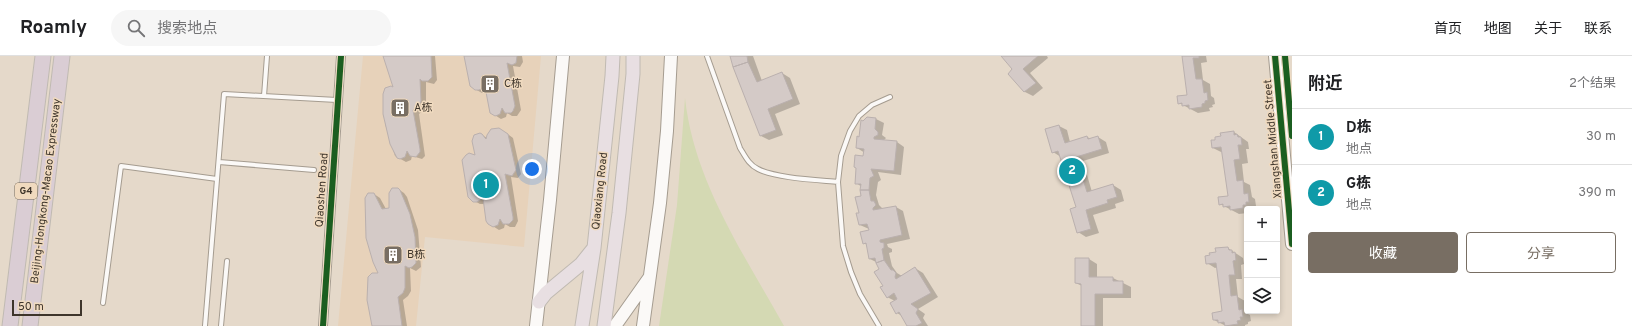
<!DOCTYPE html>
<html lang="zh">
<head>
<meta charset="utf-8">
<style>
  body { margin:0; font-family:Overpass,"Noto Sans SC",sans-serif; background:#f6f6f6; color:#202124 }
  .controls { position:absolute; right:12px; bottom:12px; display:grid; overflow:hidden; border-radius:4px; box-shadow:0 2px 6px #0003 }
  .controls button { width:36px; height:36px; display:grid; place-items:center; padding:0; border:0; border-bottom:1px solid #e0e0e0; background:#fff; color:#202124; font:20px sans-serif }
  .scale { position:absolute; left:12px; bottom:10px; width:70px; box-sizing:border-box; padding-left:4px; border:2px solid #3e352b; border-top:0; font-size:11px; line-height:14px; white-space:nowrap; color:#3e352b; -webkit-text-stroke:3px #f0dabf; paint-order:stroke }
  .you { position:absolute; left:532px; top:113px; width:14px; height:14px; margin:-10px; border:3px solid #fff; border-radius:50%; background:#1a73e8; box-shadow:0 0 0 6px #1a73e833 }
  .badge { display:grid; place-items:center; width:26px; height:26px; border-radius:50%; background:#786e63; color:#fff; font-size:13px; font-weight:700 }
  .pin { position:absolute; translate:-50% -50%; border:2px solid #fff; box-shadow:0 1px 4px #0006 }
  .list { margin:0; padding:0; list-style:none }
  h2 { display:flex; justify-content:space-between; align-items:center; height:52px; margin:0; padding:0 16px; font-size:17px }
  h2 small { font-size:13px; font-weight:400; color:#757577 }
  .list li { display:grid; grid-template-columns:26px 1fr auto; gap:12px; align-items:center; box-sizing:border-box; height:56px; padding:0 16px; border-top:1px solid #e0e0e0 }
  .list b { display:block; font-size:15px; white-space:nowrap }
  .list p { margin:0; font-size:13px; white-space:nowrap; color:#757577 }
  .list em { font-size:13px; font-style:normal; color:#757577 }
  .actions { display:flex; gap:8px; padding:12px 16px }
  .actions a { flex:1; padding:9px 0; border:1px solid #786e63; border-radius:4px; text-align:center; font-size:14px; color:#786e63 }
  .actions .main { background:#786e63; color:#fff }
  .icon { flex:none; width:22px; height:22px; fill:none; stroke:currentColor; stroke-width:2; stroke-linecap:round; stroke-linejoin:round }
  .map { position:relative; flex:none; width:1292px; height:270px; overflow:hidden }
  header { display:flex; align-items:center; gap:24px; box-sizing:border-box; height:56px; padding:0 20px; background:#fff; border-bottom:1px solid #e0e0e0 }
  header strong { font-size:19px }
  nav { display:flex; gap:22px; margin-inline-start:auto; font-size:14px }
  .search { width:280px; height:36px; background:#f6f6f6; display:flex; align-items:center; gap:10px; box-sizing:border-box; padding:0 14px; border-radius:22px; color:#757577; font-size:15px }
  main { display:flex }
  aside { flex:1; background:#fff }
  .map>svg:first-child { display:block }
  .built { fill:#e7d2ba }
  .green { fill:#d4d9b3 }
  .shadow { fill:#0003 }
  .building { fill:#d4cac7; stroke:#bab0ae }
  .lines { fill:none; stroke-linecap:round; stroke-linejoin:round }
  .lane-casing { stroke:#a59c90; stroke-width:6 }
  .street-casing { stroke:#a59c90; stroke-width:10 }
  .secondary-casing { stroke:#a59c90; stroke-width:14 }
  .primary-casing { stroke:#c0bab2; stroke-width:15 }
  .highway-casing { stroke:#c0bab2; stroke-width:17 }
  .lane { stroke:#fbf9f7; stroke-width:4 }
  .street { stroke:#fbf9f7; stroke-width:8 }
  .secondary { stroke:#fbf9f7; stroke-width:12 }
  .primary { stroke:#e8dfe2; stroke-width:13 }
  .highway { stroke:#dacdd4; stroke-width:15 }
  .cycleway-casing { stroke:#f0dabf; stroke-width:8 }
  .cycleway { stroke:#1b5e20; stroke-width:6 }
  .labels { text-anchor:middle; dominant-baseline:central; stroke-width:3; stroke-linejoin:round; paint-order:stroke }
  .shield { fill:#f0dabf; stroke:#736657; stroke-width:1 }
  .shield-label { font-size:10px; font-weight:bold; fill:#3e352b }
  .poi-label { font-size:11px; fill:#3e352b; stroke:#f0dabf; text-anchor:start }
  .street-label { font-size:11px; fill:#3e352b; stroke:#f0dabf }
</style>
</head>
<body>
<header>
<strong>Roamly</strong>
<div class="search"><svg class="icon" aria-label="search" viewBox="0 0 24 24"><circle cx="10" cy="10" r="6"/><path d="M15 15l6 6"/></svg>搜索地点</div>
<nav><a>首页</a><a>地图</a><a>关于</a><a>联系</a></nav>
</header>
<main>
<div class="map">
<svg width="1292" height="270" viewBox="0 0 1292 270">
  <rect width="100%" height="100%" fill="#e5d9ca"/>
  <path class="built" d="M363 0H541L524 191 425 181 416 270H338Z"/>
  <path class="green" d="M685 42C694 126 744 198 784 270H659L677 149Z"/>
  <path class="shadow" d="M384 0H435L437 24 434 28 426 26V49L424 54 419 58 425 100 422 103 412 100 411 104 406 106 395 100 385 68 395 32Z
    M466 0H522L523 6 520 11 513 10 521 54 517 60H512L507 57 506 61 501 63 493 58 487 36 482 37 473 32Z
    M731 0H753L762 25 782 17 790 22 800 48 775 58 783 79 769 84 761 80 733 10Z
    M1002 0H1047L1048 2 1030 17 1043 32 1033 40 1025 36 1009 18 1014 14Z
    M1183 0H1206L1207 6 1201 7 1203 24 1210 28 1211 40 1214 42 1215 48 1212 49 1213 51 1209 52 1210 55 1198 57 1179 47 1188 40Z
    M876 63 884 67 882 79 886 82 883 85 897 86 904 91 901 119 878 116 881 124 878 126 876 139 879 149 883 153 896 151 903 155 910 183 887 188 888 191 892 193V196L889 197 892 210 897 217 902 220 915 212 923 217 938 241 918 253 925 258 923 262 928 270H908L902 260 897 257 895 245 887 241 878 207 870 203 867 189 864 187 870 175 869 173 860 169 862 131 856 127 865 97 857 92 860 82Z
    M1059 70 1067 74 1070 86 1087 81 1092 83 1098 81 1106 86 1109 97 1083 105 1092 136 1113 129 1121 134 1124 145 1115 148 1116 152 1093 159 1099 177 1086 181 1078 176 1077 152 1061 101 1053 96Z
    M505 76 513 82 521 118 518 122 511 121 518 165 515 171H510L505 168 504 172 499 174 491 169 485 148H480L471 143 477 100 482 79 487 82Z
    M1234 76 1248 86 1249 93H1246L1248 107 1242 108 1244 126 1250 129 1252 141 1255 143 1256 150H1253L1254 153H1247V157L1239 158 1220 148 1229 141 1223 96H1221L1213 92 1216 85Z
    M398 133 404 137 407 141 418 174 421 211 416 215 410 212 411 235 408 240 403 244 407 270H375L379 218 374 138 380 142 386 153H390Z
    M1228 192 1243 202 1244 208 1241 209 1242 223H1236L1238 241 1245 245 1246 257 1250 259 1251 265 1248 266V268L1245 269V270H1226L1214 264 1223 256 1218 211 1215 212 1207 207 1217 197Z
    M1076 203H1089L1097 208V222H1113L1131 231V242H1103V270H1082V230L1076 227Z"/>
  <path class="building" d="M383 0H431L432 21 428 25H422L420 23 421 45 418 51 413 54 420 93V96L416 101 410 100 407 95 405 101 400 103 397 102 390 88 383 58V38L385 32 391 30 393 31Z
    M464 0H517L516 7 512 9 507 7 515 50 513 55 511 57H505L502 52 500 58 498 59 495 60 490 57 485 31 479 34H475L470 30Z
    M730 0H747L748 6 733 11Z
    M1001 0H1038L1023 13 1036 27 1024 36 1008 18 1012 13Z
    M1182 0H1199V2H1193L1196 23H1202L1204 37 1207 36 1208 44 1205 45V47L1202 48V51L1189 53V49L1182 50V47L1178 48 1177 40 1187 39Z
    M748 6 757 26 782 16 793 43 768 53 776 74 760 80 733 11Z
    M867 61 876 62 875 73 878 76V79L874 81V83L897 85 894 115 871 113 874 120 870 122 869 134H860L861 128H855L856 112 854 111 855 99 863 100 864 93 856 92 857 80 859 81 861 64 863 65Z
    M1059 69 1065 87 1087 80 1088 83 1098 80 1102 93 1076 101 1087 136 1113 128 1117 141 1107 144 1108 147 1086 154 1091 173 1077 177 1070 153 1076 151 1058 95 1052 97 1045 73Z
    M499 72 508 78 516 114 512 120 505 118 513 161V164L509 168H503L500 163 498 169 493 171 488 168 486 165 483 142 477 146H473L468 141 462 104 466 99 469 97 475 99 472 85 474 79 480 77 482 78 486 83 487 79 491 73Z
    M1234 75V79L1237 78 1238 81H1241L1242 89H1238L1240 103 1234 104 1237 125 1243 124 1244 138 1248 137 1249 146H1246V149H1243V152L1230 154V150L1223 151V148L1219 149 1218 141 1228 140 1221 91 1212 92 1211 84H1215V81L1221 80 1220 77Z
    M392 132H398L400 134 410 158 415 181 416 207 412 211 409 212 405 210V232L403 237 398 241 402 270H372L367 244 368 221 372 217H378L373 206 366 182 365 142 368 137H374L382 153 389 152V137Z
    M860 134H869L871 145H874L876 149 873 152V154L896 150 902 179 880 184V186L884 187V192L882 193 884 204 876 207 875 202 869 203 866 187 863 188 860 176 869 174 867 168 859 169 856 157H859L855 141 861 140Z
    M1228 191 1229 194H1232V197L1235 196 1236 204 1233 205 1235 219H1229L1231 240 1237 239 1239 254 1242 253 1243 261H1240L1241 264 1237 265 1238 268 1225 270 1224 266 1218 267V264H1213L1212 257 1222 255 1216 207 1206 208 1205 200 1210 199 1209 197 1216 196 1215 192Z
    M1075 202H1089V221H1113V225H1123V238H1095V270H1081V228L1075 227Z
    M884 204 891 214H893L896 217 895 221 896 223 915 211 931 237 911 248 918 253 916 257 922 267 916 270H907L899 256 896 258 890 247 897 243 894 237 887 242 880 231 883 230 874 216 879 213 876 207Z"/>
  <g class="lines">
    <g class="lane-casing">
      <path id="lane" d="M707 0 740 92C745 100 749 109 758 113 775 122 817 124 838 126
        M264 40 267 0
        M219 106 314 114
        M103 247 121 110 217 123
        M205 270 224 38 337 44
        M221 270 227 205
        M879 270 860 238 851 216 843 190 838 126 841 100 850 75 859 60 872 49 890 41"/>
    </g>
    <g class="street-casing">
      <path id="street" d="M323 270 341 0"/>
    </g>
    <g class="secondary-casing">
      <path id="secondary" d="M1275 0 1292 188
        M536 270 550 144 563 0
        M615 270 649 222
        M643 270 660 147 667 75 671 0"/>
    </g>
    <g class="primary-casing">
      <path id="primary" d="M539 246 546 237 581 208 593 193
        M582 270 594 192 612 20 613 0
        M604 270 619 157 633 18V0"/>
    </g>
    <g class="highway-casing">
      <path id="highway" d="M10 270 43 0
        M30 270 62 0"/>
    </g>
    <use href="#lane" class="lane"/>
    <use href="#street" class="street"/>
    <use href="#secondary" class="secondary"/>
    <use href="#primary" class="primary"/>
    <use href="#highway" class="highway"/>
    <g class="cycleway-casing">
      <path id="cycleway" d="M1275 0 1292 188
        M1285 0 1292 80
        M323 270 341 0"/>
    </g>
    <use href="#cycleway" class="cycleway"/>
  </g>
  <defs>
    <g id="building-square" transform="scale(1)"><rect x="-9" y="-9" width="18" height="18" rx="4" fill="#786e63" stroke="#f0dabf"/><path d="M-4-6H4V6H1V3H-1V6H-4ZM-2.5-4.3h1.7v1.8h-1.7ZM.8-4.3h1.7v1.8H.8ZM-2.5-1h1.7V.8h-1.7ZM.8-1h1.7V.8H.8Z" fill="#fff"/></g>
  </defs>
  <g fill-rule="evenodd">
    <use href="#building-square" x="490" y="28"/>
    <use href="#building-square" x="400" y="52"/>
    <use href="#building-square" x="393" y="199"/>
  </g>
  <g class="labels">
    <rect class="shield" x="15" y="127" width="22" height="16" rx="3"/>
    <g class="shield-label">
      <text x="26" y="135">G4</text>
    </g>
    <g class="poi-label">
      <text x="504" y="28">C栋</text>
      <text x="414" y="52">A栋</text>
      <text x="407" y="199">B栋</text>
    </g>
    <g class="street-label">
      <text transform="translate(1273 83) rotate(-95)">Xiangshan Middle Street</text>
      <text transform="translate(322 134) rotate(-86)">Qiaoshen Road</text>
      <text transform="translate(46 135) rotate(-83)">Beijing-Hongkong-Macao Expressway</text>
      <text transform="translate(600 135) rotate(-84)">Qiaoxiang Road</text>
    </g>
  </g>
</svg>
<div class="controls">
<button>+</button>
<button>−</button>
<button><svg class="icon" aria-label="layers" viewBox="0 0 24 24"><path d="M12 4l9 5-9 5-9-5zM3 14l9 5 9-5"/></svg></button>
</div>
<div class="scale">50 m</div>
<div class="you"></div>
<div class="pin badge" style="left:486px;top:129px;background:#0f9aa8">1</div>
<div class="pin badge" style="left:1072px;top:115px;background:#0f9aa8">2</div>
</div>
<aside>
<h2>附近<small>2个结果</small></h2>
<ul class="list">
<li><span class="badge" style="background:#0f9aa8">1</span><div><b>D栋</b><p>地点</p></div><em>30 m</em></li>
<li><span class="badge" style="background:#0f9aa8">2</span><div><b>G栋</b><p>地点</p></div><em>390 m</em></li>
</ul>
<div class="actions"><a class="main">收藏</a><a>分享</a></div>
</aside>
</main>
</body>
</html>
